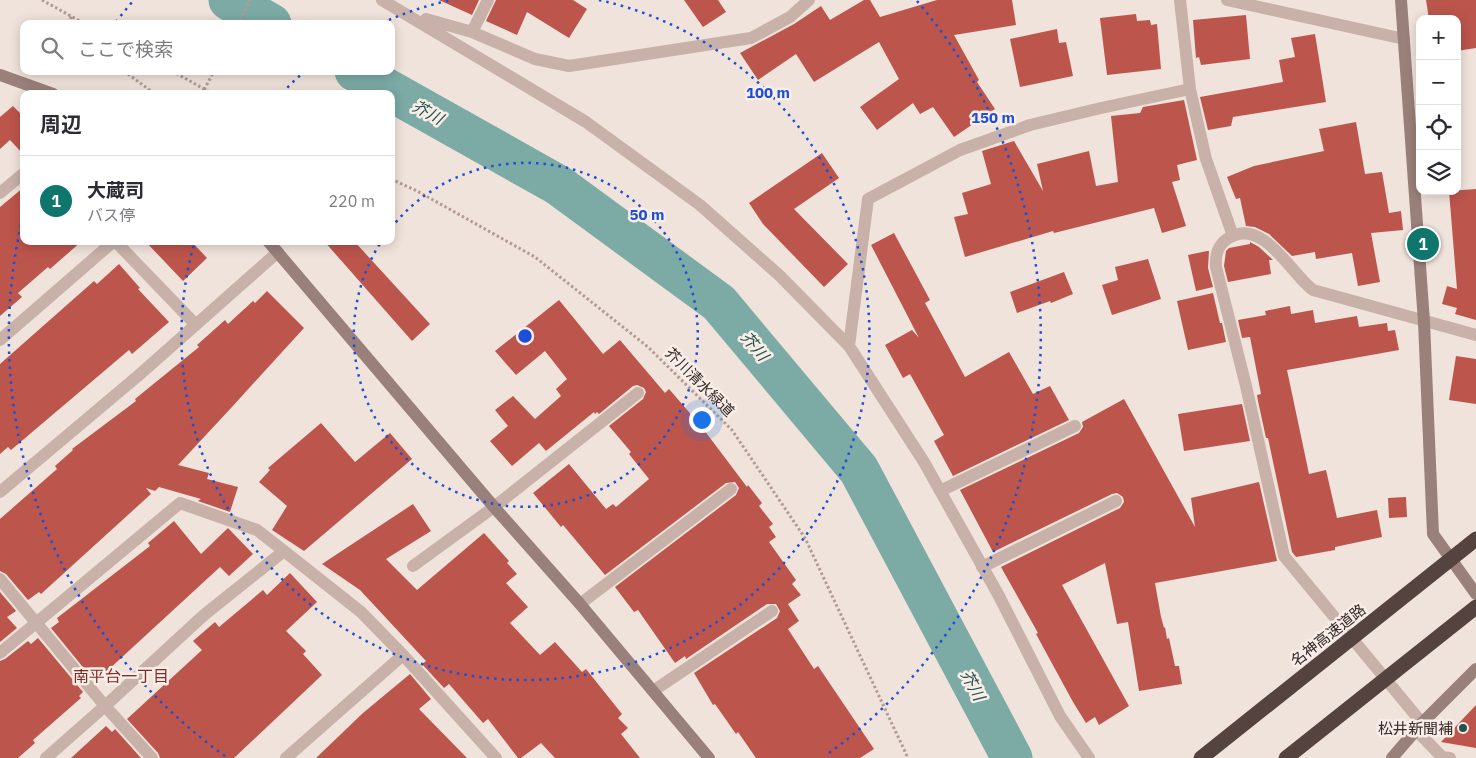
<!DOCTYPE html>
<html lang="ja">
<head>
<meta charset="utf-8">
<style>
  body { margin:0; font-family:"IBM Plex Sans","Noto Sans JP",sans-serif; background:#f2f2f3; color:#2b2b33 }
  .controls { position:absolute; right:15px; top:15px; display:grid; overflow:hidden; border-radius:10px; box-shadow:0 2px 12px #0003 }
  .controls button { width:45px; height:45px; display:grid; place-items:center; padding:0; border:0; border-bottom:1px solid #e1e1e2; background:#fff; color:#2b2b33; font:25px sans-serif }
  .you { position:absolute; left:701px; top:419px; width:18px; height:18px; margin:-12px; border:4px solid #fff; border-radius:50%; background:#1a73e8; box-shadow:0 0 0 8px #1a73e833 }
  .badge { display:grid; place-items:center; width:32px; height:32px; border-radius:50%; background:#0f766e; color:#fff; font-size:16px; font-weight:700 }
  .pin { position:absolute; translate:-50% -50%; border:2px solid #fff; box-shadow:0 1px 5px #0006 }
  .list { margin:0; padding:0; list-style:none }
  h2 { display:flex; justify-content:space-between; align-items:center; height:65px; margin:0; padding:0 20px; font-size:21px }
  h2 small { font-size:16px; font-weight:400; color:#7c7c81 }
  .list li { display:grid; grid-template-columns:32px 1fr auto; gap:15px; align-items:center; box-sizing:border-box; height:90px; padding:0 20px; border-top:1px solid #e1e1e2 }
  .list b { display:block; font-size:19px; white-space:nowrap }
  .list p { margin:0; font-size:16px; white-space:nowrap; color:#7c7c81 }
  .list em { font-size:16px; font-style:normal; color:#7c7c81 }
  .icon { flex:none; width:28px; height:28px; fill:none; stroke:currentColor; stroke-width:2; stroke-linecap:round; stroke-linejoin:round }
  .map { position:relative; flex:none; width:1476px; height:758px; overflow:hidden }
  .search { position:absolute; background:#fff; box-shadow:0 2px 12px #0003; left:20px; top:20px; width:375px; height:55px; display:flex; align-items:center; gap:12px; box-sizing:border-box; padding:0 18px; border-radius:10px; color:#7c7c81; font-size:19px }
  .panel { position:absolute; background:#fff; box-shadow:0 2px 12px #0003; left:20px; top:90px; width:375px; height:155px; border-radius:10px }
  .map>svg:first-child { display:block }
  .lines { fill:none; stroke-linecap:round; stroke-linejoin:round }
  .river { stroke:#7caaa5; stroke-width:41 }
  .building { fill:#bc554c }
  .path { stroke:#b29b93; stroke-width:3; stroke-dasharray:2.5 2.5; stroke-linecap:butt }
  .street { stroke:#c7b1a8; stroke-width:12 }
  .secondary { stroke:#9a807a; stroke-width:12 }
  .highway { stroke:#54433f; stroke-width:15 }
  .ring { fill:none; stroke:#1d4ed8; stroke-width:2.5; stroke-dasharray:2.5 5 }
  .poi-dot { fill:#21524e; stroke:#f8ede7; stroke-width:2 }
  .labels { text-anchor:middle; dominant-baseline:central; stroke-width:5; stroke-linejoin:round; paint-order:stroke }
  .street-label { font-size:15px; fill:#342a28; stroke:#f8ede7 }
  .poi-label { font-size:15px; fill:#342a28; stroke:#f8ede7; text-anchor:end }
  .water-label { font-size:16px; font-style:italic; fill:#21524e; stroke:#f8ede7 }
  .neighbourhood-label { font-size:16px; fill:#7d2d27; stroke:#f8ede7 }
  .centre { fill:#1d4ed8; stroke:#f8ede7; stroke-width:2.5 }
  .ring-label { font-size:15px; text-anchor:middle; font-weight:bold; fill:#1d4ed8; stroke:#f8ede7; stroke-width:5; stroke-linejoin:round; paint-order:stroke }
</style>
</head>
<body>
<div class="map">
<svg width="1476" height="758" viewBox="0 0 1476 758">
  <rect width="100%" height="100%" fill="#f0e3db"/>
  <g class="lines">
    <path class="river" d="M229 0 271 24
      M355 71 558 185 719 303 859 470 1012 758"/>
  </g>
  <path class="building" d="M439 0H479L472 15Z
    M496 0H573L587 9 569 38 527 12 517 35 486 21Z
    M684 0H718L726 12 703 27Z
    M864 0H870L880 17 937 0H1012L1016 25 954 35 979 80 977 82 995 109 954 137 933 107 920 114 913 103 877 130 860 107 899 79 879 42 814 82 796 54 758 80 740 53 794 24 821 6 830 20Z
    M1426 0H1476V48L1457 51V19H1429Z
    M1136 14 1137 21 1150 20 1151 25 1157 24 1161 69 1107 75 1100 18Z
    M1246 15 1250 59 1201 65 1199 57 1196 58 1193 20Z
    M1057 29 1059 43 1066 42 1073 76 1020 87 1010 39Z
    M1315 34 1326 102 1233 117 1231 126 1208 130 1200 97 1283 82 1279 60 1295 57 1291 38Z
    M1184 100 1197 160 1177 165 1180 180 1172 182 1186 226 1162 233 1154 208 1054 233 1053 231 965 257 954 217 968 214 962 193 991 184 982 151 1014 141 1043 191 1037 164 1089 151 1096 186 1118 182 1111 116 1140 113 1143 107Z
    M13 106 24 117V155L10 140 0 149V117Z
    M1356 122 1365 174 1382 172 1389 213 1401 211 1403 230 1371 233 1380 282 1358 286 1352 253 1316 259 1315 252 1292 256 1269 234 1255 227 1246 226 1240 198 1236 199 1227 177 1254 166 1324 151 1319 129Z
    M822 153 839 178 794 209 848 264 824 287 763 224 749 203Z
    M24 187V241H82L50 269 48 267 18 293 22 297 0 316V207Z
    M1476 189V320L1455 314 1457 308 1442 304 1447 286 1457 289 1449 191Z
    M894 233 930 300 925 303 965 377 1009 352 1033 394 1050 386 1069 420 953 476 934 441 944 435 910 374 903 378 885 345 912 330 919 338 871 245Z
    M145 241H191L207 258 183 281Z
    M324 241H354L430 324 412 341Z
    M1250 242 1259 247 1273 260H1269L1271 274 1228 282 1224 266 1226 251 1229 248 1250 244Z
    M1207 251H1209L1208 268 1213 287 1196 291 1188 255Z
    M1148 259 1161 299 1112 315 1102 285 1118 280 1115 267Z
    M119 264 140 288 138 289 169 322 132 354 129 350 11 450 8 447 0 454V364L94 281 97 284Z
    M1064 272 1073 294 1051 303 1050 301 1017 313 1010 292Z
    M267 291 304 328 231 408 178 465 209 473 207 479 238 487 230 512 198 501 201 499 159 487 155 491 146 488 151 494 41 594 39 592 28 600 6 574 0 571V519L57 469 55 466 73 450 72 449 136 401 135 399 199 347 197 345 225 320 228 324 253 301 255 303Z
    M1213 293 1220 323H1222L1226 342 1188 350 1177 301Z
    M559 300 603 354 620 340 665 393 669 389 701 426 747 487 748 485 762 503 759 506 773 524 769 527 776 537 769 542 796 580 792 584 801 595 788 604 799 621 788 629 814 669 818 666 874 749 860 758H756L738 732 736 734 715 704 713 705 694 673 777 618 780 611 776 604H767L686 659 685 656 675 663 638 610 634 612 615 587 736 495 739 488 735 482 726 483 605 575 563 525 561 527 533 493 569 464 606 509 613 504 616 507 649 479 629 454 631 452 609 426 643 399 646 392 644 388 637 385 633 386 599 414 597 412 595 414 594 412 546 451 539 443 512 466 490 441 508 426 495 410 513 396 535 419 561 396 556 389 567 379 545 351 516 375 495 351Z
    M1290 306 1291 314 1313 310 1315 323 1357 316 1359 327 1387 323 1388 331 1395 330 1399 350 1287 370 1309 474 1326 470 1337 518 1377 510 1382 537 1335 547V550L1296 557 1292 552 1268 438H1266L1258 401 1257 395 1261 394 1250 337 1242 338 1238 320 1266 315 1265 311Z
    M1456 356 1476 359V404L1449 400Z
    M1124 399 1195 527 1191 498 1259 482 1277 561 1155 583 1161 617 1164 628 1165 627 1167 639 1169 638 1175 666H1179L1182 684 1139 691 1128 622 1117 624 1105 563 1062 585 1129 706 1099 725 1095 717 1086 723 1073 702 1036 634 1038 633 1001 567 1120 508 1124 502 1123 497 1117 493 1112 494 993 552 960 490 1079 433 1083 427 1082 422Z
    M1242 404 1250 441 1184 451 1178 414Z
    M321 423 355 462 390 433 412 459 304 551 272 530 287 506 259 482 270 470 268 468Z
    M1406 497 1407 517 1389 518 1388 498Z
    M413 504 431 531 386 559 417 590 484 533 509 561 507 563 517 574 506 583 528 607 510 623 540 655 555 642 582 672 586 669 622 714 618 718 628 728 621 734 640 758H555L541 743 521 758H518L488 719 483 723 449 684 444 688 422 664 426 661 360 590 322 564Z
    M174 521 201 554 228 528 253 554 229 576 220 567 95 682 51 628 59 622 57 618 150 546 148 543Z
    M290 573 317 602 286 631 306 651 303 654 322 675 234 758H160L158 753 127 719 202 650 193 641 215 622 219 627 263 590 267 595Z
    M0 592 16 611 7 617 17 628 0 642Z
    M38 638 83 692 79 696 81 698 33 740 35 743 18 758H0V661L5 659 28 641 31 644Z
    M410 674 431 699 419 709 467 758H316L363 713Z
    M1476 705V748L1441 742Z
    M106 726 112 732 115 729 141 758H71Z"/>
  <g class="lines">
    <path class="path" d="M42 0 85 24
      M70 24 71 16
      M238 24 250 0
      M124 71 155 94
      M172 71 213 94
      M202 94 214 71
      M391 179 417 191 535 257 648 347 732 430 805 538 908 758"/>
    <path class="street" d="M382 0 586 122 700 205 779 275 849 346 924 462 999 596 1060 716 1089 758
      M1180 0 1190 89 1206 159 1233 236
      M1227 0 1404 39
      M426 19 472 32 535 59 569 66 751 38 790 17 809 0
      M472 32 488 0
      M0 193 24 173
      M115 241 196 325
      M0 340 114 241
      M849 346 868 199 960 150 1030 125 1101 108 1190 89
      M940 491 1075 426
      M0 492 139 375 278 252
      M413 566 494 507 638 393
      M982 567 1116 501
      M0 579 105 706 152 758
      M580 604 731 489
      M0 653 180 503 257 530 284 551
      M653 691 772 611
      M1422 723 1284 556 1246 386 1216 267C1215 256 1218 245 1227 239 1262 215 1290 273 1313 290L1476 335
      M1416 730 1442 757 1450 758
      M46 758 105 706 204 615 284 551 361 612 403 655 496 758
      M286 758 403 655"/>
    <path class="secondary" d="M1401 0 1424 322 1433 534 1476 594
      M0 75 53 94
      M268 241 494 507 580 604 709 758
      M1392 758 1422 723 1476 669"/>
    <path class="highway" d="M1201 758 1476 539
      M1286 758 1476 607"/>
  </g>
  <g class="ring">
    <path d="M391 228A172 172 0 1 1 381 242"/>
    <path d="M282 93A344 344 0 0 1 304 72M382 23A344 344 0 0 1 451 0M599 0A344 344 0 1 1 194 244"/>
    <path d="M225 756A516 516 0 0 1 23 216M116 22A516 516 0 0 1 133 1M917 1A516 516 0 0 1 825 756"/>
  </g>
  <circle class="poi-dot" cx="1463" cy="728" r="5"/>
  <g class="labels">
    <g class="street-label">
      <text transform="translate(700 382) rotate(45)">芥川清水緑道</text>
      <text transform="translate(1328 635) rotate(-38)">名神高速道路</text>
    </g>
    <g class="poi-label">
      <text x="1453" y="728">松井新聞補</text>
    </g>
    <g class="water-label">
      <text transform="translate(428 112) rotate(29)">芥川</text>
      <text transform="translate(755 346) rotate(50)">芥川</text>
      <text transform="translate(973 685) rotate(62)">芥川</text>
    </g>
    <g class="neighbourhood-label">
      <text x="121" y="676">南平台一丁目</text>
    </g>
  </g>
  <circle cx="525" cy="336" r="8" class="centre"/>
  <g class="ring-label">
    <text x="768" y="98">100 m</text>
    <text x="993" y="123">150 m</text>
    <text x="647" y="220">50 m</text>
  </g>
</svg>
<div class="controls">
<button>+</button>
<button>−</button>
<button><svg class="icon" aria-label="locate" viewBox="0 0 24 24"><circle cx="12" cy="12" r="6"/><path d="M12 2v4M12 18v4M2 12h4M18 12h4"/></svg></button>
<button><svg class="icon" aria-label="layers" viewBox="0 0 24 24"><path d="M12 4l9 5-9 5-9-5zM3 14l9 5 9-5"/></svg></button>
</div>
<div class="you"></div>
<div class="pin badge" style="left:1423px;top:244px">1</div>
<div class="search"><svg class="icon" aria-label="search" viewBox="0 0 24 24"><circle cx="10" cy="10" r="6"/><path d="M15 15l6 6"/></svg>ここで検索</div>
<section class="panel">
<h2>周辺<small></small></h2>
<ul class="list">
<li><span class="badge">1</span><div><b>大蔵司</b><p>バス停</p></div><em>220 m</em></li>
</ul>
</section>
</div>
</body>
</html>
